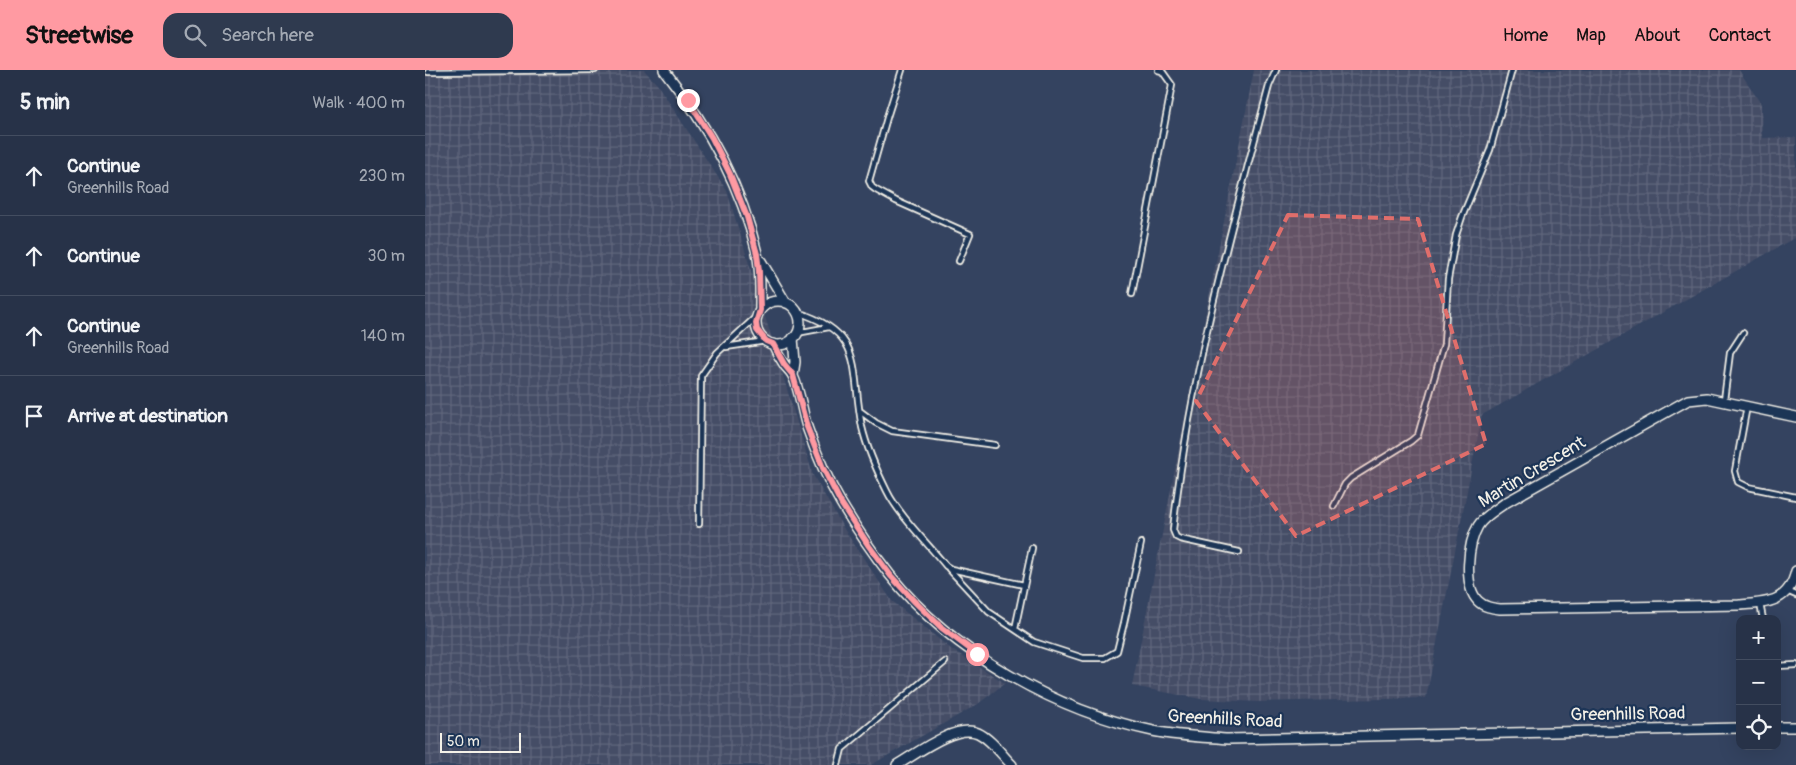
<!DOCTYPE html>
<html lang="en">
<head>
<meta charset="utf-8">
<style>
  body { margin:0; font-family:Pangolin,sans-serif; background:#2f3a4f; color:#f1f3f6 }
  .controls { position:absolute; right:15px; bottom:15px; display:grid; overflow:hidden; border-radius:10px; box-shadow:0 5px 20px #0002 }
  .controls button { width:45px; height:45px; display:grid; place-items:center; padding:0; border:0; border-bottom:1px solid #434d60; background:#273248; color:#f1f3f6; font:25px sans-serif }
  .scale { position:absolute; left:15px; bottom:12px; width:81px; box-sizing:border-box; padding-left:5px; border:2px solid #f4f1e8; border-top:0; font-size:14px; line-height:18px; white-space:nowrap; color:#f4f1e8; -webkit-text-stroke:4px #1d3557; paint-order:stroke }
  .stop { position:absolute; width:15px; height:15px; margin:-11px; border:4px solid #ff9aa2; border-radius:50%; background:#fff }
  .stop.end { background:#ff9aa2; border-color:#fff; box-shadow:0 1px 5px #0008 }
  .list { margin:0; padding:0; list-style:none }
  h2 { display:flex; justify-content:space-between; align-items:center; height:65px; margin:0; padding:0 20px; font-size:21px }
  h2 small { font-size:16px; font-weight:400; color:#a4aab4 }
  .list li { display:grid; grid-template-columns:32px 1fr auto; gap:15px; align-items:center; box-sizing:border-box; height:80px; padding:0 20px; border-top:1px solid #434d60 }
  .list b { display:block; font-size:19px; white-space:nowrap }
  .list p { margin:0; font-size:16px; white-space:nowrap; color:#a4aab4 }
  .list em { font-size:16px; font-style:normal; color:#a4aab4 }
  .icon { flex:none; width:28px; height:28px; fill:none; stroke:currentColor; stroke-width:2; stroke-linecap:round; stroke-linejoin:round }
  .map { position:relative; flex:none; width:1371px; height:695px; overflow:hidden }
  header { display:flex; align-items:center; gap:30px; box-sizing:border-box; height:70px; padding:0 25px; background:#ff9aa2; color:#111 }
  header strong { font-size:24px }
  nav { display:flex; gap:28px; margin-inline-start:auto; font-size:18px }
  .search { width:350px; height:45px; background:#2f3a4f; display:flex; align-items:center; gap:12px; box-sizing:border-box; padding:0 18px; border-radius:15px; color:#a4aab4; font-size:19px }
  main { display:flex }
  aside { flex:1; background:#273248 }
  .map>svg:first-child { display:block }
  .industrial { fill:url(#industrial-grid) }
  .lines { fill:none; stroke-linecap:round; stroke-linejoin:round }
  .service-casing { stroke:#f4f1e8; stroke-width:8 }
  .minor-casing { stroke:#f4f1e8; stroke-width:12 }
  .service { stroke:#1d3557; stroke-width:4.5 }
  .minor { stroke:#1d3557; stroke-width:9 }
  .route { stroke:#ff9aa2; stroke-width:6 }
  .marked { fill:#e06e6b; fill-opacity:0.2; stroke:#e06e6b; stroke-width:4; stroke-dasharray:10 6; stroke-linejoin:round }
  .labels { text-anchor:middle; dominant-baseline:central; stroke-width:4.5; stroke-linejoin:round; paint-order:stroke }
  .street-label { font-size:18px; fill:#f4f1e8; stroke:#1d3557 }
</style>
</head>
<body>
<header>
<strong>Streetwise</strong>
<div class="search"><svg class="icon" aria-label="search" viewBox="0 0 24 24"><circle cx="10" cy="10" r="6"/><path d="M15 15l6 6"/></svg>Search here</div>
<nav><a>Home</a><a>Map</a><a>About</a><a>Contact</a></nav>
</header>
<main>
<aside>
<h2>5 min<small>Walk · 400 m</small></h2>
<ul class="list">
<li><svg class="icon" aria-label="ahead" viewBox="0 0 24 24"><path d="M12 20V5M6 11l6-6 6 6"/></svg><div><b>Continue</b><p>Greenhills Road</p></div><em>230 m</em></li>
<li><svg class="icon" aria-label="ahead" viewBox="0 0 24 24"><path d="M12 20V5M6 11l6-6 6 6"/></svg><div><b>Continue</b></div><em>30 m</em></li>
<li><svg class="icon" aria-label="ahead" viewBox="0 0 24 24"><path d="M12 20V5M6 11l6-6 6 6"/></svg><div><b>Continue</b><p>Greenhills Road</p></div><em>140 m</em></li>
<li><svg class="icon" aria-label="arrive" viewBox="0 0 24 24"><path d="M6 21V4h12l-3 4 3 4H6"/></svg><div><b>Arrive at destination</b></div></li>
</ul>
</aside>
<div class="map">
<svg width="1371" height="695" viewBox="0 0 1371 695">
  <defs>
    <pattern id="industrial-grid" width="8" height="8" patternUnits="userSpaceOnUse" patternTransform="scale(1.25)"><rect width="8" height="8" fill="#444d66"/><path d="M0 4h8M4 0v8" fill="none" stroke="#60677c"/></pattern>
  </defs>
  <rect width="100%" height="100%" fill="#344360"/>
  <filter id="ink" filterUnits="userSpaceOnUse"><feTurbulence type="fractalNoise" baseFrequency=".02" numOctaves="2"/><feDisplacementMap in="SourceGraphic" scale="10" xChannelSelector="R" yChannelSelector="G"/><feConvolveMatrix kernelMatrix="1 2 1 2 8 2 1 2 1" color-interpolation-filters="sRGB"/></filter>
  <g filter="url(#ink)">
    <path class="industrial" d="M0 0H219L232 14 302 121 388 405 419 459 467 531 526 579 580 613 553 634 446 695H0Z
      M829 0H1314L1336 34 1337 68 1371 67V167L1057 345 1001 628 832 632 776 629 707 616Z"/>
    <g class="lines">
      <g class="service-casing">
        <path id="service" d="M477 0 463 44 444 111 447 117 451 120 471 131 545 164 534 191
          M3 2 170 0
          M707 224 747 15 737 1 733 0
          M372 242C442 264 425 298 437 357 442 379 452 401 462 421 473 444 504 475 521 496L526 499 599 515
          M372 263 404 257
          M301 277 341 271
          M1299 330 1305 283 1318 263
          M1322 336 1310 401 1313 412 1323 417 1371 427
          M435 341 451 353 467 361 570 375
          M909 436 920 414 926 408 986 371 993 365 1019 274 1023 209 1031 165 1037 147 1065 80 1087 0
          M274 454 276 306 292 283 332 246
          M814 482 755 469 751 467 748 460C764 310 805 162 844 16L851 0
          M524 499 564 542 609 572 658 588H680L692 581 699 553 716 473
          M1362 521 1371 525
          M1335 534 1338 549
          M590 559 607 478
          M1352 596 1371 595
          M413 695 417 679 520 592"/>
      </g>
      <g class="minor-casing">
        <path id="minor" d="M239 0C282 54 316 115 332 183 336 201 335 221 335 240
          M336 191 361 233
          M331 253a22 22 0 1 1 44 0a22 22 0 1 1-44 0Z
          M368 268 370 292 368 305
          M348 274C351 281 354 287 359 294 361 298 366 301 368 306 375 321 377 341 382 357 391 383 402 409 416 433 431 458 447 482 465 505 527 583 631 641 728 661 753 666 778 667 803 669L1315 658
          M1371 347 1282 328 1263 330 1080 433C1071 440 1059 446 1053 456 1043 473 1038 516 1053 531 1059 537 1067 538 1075 539L1314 535C1341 533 1364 533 1371 501
          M1352 657H1371
          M472 695C491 684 531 653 553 663 566 669 577 685 587 695"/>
      </g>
      <use href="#service" class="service"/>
      <use href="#minor" class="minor"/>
    </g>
  </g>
  <g class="lines" filter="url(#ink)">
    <path class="route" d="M263 30 287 68 305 104 322 147 332 184 334 201 335 240 331 253 332 260 341 271 348 274 359 294 368 305 382 357 398 398 416 433 444 476 466 506 489 531 517 558 552 584"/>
  </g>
  <path class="marked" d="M863 145 993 149 1061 374 871 466 771 331Z"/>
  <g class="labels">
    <g class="street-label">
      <text transform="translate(1107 402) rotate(-31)">Martin Crescent</text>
      <text transform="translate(1203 644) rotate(-1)">Greenhills Road</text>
      <text transform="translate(800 649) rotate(3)">Greenhills Road</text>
    </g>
  </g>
</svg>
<div class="controls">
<button>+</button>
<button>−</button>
<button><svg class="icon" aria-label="locate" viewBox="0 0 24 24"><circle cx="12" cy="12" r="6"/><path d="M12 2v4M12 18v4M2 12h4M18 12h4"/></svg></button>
</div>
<div class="scale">50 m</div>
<div class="stop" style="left:552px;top:584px"></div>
<div class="stop end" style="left:263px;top:30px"></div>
</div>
</main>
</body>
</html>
